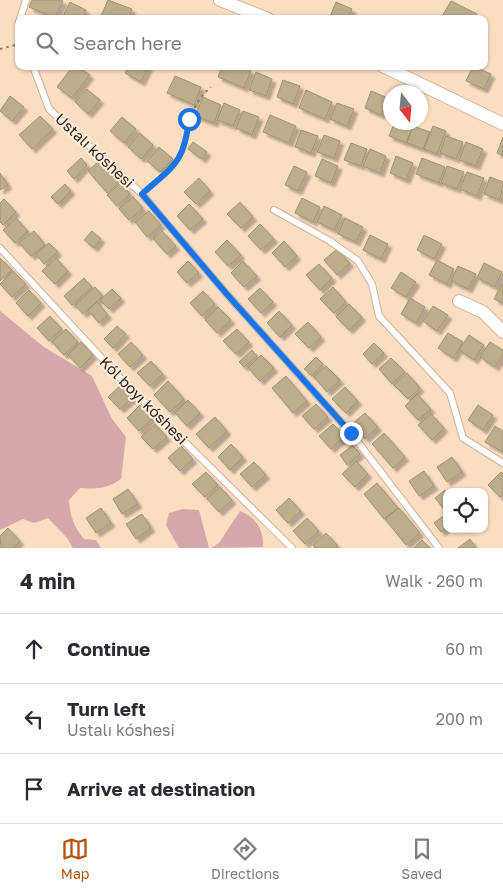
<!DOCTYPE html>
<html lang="en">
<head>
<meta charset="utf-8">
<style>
  body { margin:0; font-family:"Golos Text",sans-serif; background:#f2f2f3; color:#2b2b33 }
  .controls { position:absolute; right:15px; bottom:15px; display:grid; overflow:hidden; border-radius:10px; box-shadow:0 1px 4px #0004 }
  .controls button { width:45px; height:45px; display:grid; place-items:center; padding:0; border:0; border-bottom:1px solid #e1e1e2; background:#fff; color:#2b2b33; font:25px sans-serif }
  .compass { position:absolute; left:383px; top:85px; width:45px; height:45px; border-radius:50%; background:#fff; box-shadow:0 1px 4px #0004; rotate:164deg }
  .stop { position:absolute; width:15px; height:15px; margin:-11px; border:4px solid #1a73e8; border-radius:50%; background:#fff }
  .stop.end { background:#1a73e8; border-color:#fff; box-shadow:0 1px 5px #0008 }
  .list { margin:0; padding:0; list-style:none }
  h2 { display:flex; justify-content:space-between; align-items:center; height:65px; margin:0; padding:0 20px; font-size:21px }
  h2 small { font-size:16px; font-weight:400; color:#7c7c81 }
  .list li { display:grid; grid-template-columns:32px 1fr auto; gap:15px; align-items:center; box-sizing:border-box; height:70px; padding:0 20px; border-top:1px solid #e1e1e2 }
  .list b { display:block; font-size:19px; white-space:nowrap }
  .list p { margin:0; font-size:16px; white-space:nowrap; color:#7c7c81 }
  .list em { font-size:16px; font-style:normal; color:#7c7c81 }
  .icon { flex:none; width:28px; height:28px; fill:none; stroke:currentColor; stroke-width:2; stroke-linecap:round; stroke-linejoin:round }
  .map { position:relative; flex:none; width:503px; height:548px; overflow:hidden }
  .search { position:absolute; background:#fff; box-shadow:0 1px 4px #0004; left:15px; right:15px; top:15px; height:55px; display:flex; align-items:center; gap:12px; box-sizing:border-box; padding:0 18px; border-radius:10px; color:#7c7c81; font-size:19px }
  .sheet { height:275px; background:#fff }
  nav { display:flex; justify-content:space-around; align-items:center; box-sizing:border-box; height:70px; border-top:1px solid #e1e1e2; background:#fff; font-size:14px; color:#7c7c81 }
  nav a { display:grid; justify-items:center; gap:2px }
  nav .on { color:#b45309 }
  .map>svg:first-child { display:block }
  .green { fill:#d6a8ab }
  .building { fill:#bcae8c; stroke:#9f9271; filter:url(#shadow) }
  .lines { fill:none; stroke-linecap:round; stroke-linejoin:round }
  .lane-casing { stroke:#d0b399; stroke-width:8 }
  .street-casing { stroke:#d0b399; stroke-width:14 }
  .path { stroke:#8c7966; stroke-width:2; stroke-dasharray:2.5 4; stroke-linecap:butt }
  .lane { stroke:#fff; stroke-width:6 }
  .street { stroke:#fff; stroke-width:12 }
  .route { stroke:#1a73e8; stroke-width:6 }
  .labels { text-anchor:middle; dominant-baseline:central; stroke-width:4; stroke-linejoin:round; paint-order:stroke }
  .street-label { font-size:15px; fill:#281e14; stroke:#ffeddd }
</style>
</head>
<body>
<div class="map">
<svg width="503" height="548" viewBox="0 0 503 548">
  <defs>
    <filter id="shadow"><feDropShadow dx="4" dy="4" stdDeviation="1" flood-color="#0004"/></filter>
  </defs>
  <rect width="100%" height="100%" fill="#fbddc2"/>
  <path class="green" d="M0 311 44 347 92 376 112 419 126 437 121 479C107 489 97 489 80 488L69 500C70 516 74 527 84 539L96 540 101 548H73L67 538 48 518 34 523 23 519 0 530Z
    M183 509 199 510 209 548H179L166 525 169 513Z
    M240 511C256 517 264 530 263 547L211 548 219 543Z"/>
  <path class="building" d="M32 0H61L63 1 55 18 29 7Z
    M108 0 132 9 128 19H107L101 16Z
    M451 1 477 14 474 19 441 18Z
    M70 2 86 10 82 19 62 18Z
    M336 2 352 9 348 19H329Z
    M73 66H77L90 75 72 98 57 87Z
    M129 66H149L141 82 125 73Z
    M222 66H241L251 71 244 88 218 77Z
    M473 66 491 74 484 89 466 81Z
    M256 72 272 79 266 96 249 90Z
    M175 76 201 87 194 105 167 93Z
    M283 80 300 86 293 104 277 97Z
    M87 89 100 100 88 114 75 102Z
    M306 90 332 102 325 119 299 108Z
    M371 91 388 98 381 115 365 108Z
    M10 96 24 107 12 121 0 111Z
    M203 97 221 105 214 123 195 116Z
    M224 103 240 110 233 126 217 120Z
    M337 103 354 109 347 126 330 119Z
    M243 111 259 117 252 135 236 128Z
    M270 115 296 126 289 143 263 132Z
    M40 116 53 129 32 149 19 135Z
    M122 117 136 129 124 143 110 131Z
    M395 122 413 126 406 143 389 136Z
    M413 126 430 132 423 149 407 143Z
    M433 126 446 131 437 154 424 149Z
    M301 130 318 136 311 153 295 147Z
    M140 133 153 145 141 159 128 147Z
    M324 135 340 141 334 158 317 152Z
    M446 136 463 142 456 159 440 153Z
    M503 137V156L497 153Z
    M193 142 207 152 202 159 188 149Z
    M466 142 483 149 476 166 459 160Z
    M351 143 367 149 361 166 344 160Z
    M159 147 173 159 160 172 147 161Z
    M370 149 386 156 380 173 363 166Z
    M396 156 413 163 406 180 390 173Z
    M81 158 87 165 74 179 67 171Z
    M422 158 445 167 439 183 416 174Z
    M322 159 338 166 331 183 315 176Z
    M100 160 120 182 107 193 88 171Z
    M294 166 307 172 298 191 285 185Z
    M447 166 464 172 457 189 441 183Z
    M467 172 484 178 477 196 460 189Z
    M0 173 8 185 0 190Z
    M490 177 503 182 500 200 484 194Z
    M199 178 210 191 196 204 184 192Z
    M121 183 130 194 117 206 107 195Z
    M65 184 71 191 58 204 51 197Z
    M133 197 143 208 129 220 119 209Z
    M302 198 320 207 313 222 295 213Z
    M4 199 16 212 3 225 0 222V203Z
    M240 202 253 217 241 228 227 214Z
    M189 204 203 219 190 230 177 216Z
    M324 206 342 215 334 230 317 222Z
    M149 211 161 225 147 237 135 222Z
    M16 218 28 231 15 243 3 230Z
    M345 218 363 227 356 242 338 234Z
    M260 224 274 239 261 250 248 236Z
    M34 231 45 245 31 256 19 243Z
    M92 231 101 239 94 248 84 240Z
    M162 231 176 246 167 254 153 239Z
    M370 235 388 244 381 259 363 250Z
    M424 235 442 244 434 259 417 250Z
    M227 240 241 255 228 266 215 252Z
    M284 241 297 256 285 267 272 253Z
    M49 243 58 252 44 264 36 254Z
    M337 249 350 263 337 275 324 260Z
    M0 258 12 270 0 281Z
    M56 258 68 271 55 284 42 271Z
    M437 260 454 269 447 284 429 275Z
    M188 261 199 273 187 283 177 272Z
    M243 261 257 276 244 287 231 273Z
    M484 263 502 272 495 287 477 278Z
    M319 264 332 278 320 290 306 275Z
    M458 266 476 274 468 289 451 281Z
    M13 271 26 284 12 297 0 284Z
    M401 272 416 282 406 297 391 288Z
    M84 278 92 287 72 305 64 296Z
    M502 284H503V303L494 299Z
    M95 287 103 296 83 314 75 305Z
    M333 287 346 302 334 313 320 299Z
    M260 288 273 302 261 313 248 299Z
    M112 289 121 298 109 309 100 300Z
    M29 290 41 303 28 316 16 303Z
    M203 291 215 304 202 316 190 303Z
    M410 298 425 307 416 323 401 314Z
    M97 302 108 315 99 323 88 310Z
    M349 304 362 317 349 330 336 317Z
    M433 306 448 315 437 331 423 321Z
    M218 307 231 320 217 333 205 320Z
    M279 311 292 325 280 337 267 323Z
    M50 316 62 329 49 341 37 328Z
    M308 322 321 337 309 348 295 334Z
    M117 326 126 334 113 348 104 339Z
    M66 329 78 342 64 355 52 342Z
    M237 329 249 342 236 354 223 341Z
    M448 333 463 342 453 358 438 348Z
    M469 335 484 345 474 360 459 350Z
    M81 342 93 355 80 368 68 355Z
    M131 342 143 355 130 367 118 354Z
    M490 342 503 350V355L495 367 480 357Z
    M374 343 384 353 372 364 363 354Z
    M252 350 257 356 244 367 239 362Z
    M261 355 274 368 260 381 248 368Z
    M316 357 323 364 312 376 304 369Z
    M391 358 405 372 392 384 379 369Z
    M151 361 163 374 150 386 137 373Z
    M326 366 340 380 327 392 314 377Z
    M407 373 420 388 408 399 394 385Z
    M286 376 307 401 293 413 272 388Z
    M168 381 184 399 170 412 154 395Z
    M122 384 134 397 120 409 108 397Z
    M345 387 358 401 346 413 332 399Z
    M417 394 431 409 418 420 405 406Z
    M188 400 200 413 187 426 175 413Z
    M316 404 328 417 314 429 302 416Z
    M140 405 153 418 139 431 127 418Z
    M478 405 493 415 483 430 468 420Z
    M365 413 378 427 365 439 352 424Z
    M431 414 444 428 432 440 418 425Z
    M215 417 227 431 209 448 196 434Z
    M155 424 167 437 153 449 141 437Z
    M333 424 345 436 331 449 319 436Z
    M495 426 503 431V452L485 442Z
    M384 433 405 457 393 468 372 444Z
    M231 444 243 457 230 470 218 457Z
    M353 445 360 454 347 465 340 455Z
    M181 446 193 459 180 471 168 458Z
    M452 457 462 472 447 482 437 467Z
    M356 461 368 474 355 487 342 474Z
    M254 462 266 475 252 487 240 474Z
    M424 471 434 486 419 496 409 481Z
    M206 472 218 485 205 497 192 484Z
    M501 472 503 474V495L500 497 488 485Z
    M377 483 398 508 384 519 364 494Z
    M220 487 232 500 219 512 207 499Z
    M128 489 138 504 122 514 113 499Z
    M445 490 447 505 443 508 435 498Z
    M289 498 301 511 288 523 276 510Z
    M101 508 111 523 96 533 86 518Z
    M399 508 420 533 406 545 385 519Z
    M447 513V528L441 532 434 523Z
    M142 514 151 528 136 539 126 524Z
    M307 518 319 531 305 544 293 531Z
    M8 528 20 541 13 548H1L0 536Z
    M326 533 338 546 336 548H315L313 545Z
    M470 539 476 548H458Z
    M422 540 430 548H414Z"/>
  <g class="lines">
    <g class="lane-casing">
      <path id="lane" d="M20 19 26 0
        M19 22V29
        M33 66 49 109 142 194 225 292 351 433 439 548
        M274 210 330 241 358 261 372 284 379 316 450 393 463 438 503 463
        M0 248 122 380 292 548"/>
    </g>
    <g class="street-casing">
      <path id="street" d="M220 0 268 19
        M383 66 503 124
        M459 301 483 312 503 332"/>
    </g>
    <path class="path" d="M0 49 19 44
      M148 189C158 180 172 171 179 160 196 133 181 113 211 87"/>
    <use href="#lane" class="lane"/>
    <use href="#street" class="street"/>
  </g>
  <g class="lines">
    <path class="route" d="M189 119C184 164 173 166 142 194L225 292 351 433"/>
  </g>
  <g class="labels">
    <g class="street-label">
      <text transform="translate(95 150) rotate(43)">Ustalı kóshesi</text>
      <text transform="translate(144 400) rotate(45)">Kól boyı kóshesi</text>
    </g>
  </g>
</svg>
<div class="controls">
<button><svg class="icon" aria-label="locate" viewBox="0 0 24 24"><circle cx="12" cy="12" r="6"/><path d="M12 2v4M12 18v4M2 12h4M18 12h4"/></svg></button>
</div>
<svg class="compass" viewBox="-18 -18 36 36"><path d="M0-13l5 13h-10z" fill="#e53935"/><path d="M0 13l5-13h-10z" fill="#7c7c81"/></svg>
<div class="stop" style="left:189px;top:119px"></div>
<div class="stop end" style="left:351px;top:433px"></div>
<div class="search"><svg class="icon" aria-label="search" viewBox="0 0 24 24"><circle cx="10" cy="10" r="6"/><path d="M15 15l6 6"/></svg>Search here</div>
</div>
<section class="sheet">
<h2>4 min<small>Walk · 260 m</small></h2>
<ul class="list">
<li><svg class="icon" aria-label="ahead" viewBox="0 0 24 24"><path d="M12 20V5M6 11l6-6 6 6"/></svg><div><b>Continue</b></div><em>60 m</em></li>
<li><svg class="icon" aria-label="left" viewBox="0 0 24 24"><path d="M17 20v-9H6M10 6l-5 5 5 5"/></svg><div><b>Turn left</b><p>Ustalı kóshesi</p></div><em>200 m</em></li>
<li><svg class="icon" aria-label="arrive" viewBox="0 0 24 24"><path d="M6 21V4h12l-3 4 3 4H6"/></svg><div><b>Arrive at destination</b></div></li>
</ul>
</section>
<nav>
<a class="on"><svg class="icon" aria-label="map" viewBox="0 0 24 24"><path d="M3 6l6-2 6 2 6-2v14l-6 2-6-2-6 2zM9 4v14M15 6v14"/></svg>Map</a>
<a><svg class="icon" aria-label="directions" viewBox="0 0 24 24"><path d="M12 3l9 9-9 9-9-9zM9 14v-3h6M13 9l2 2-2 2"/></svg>Directions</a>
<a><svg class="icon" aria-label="saved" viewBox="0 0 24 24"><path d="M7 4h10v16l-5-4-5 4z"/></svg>Saved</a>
</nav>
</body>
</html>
